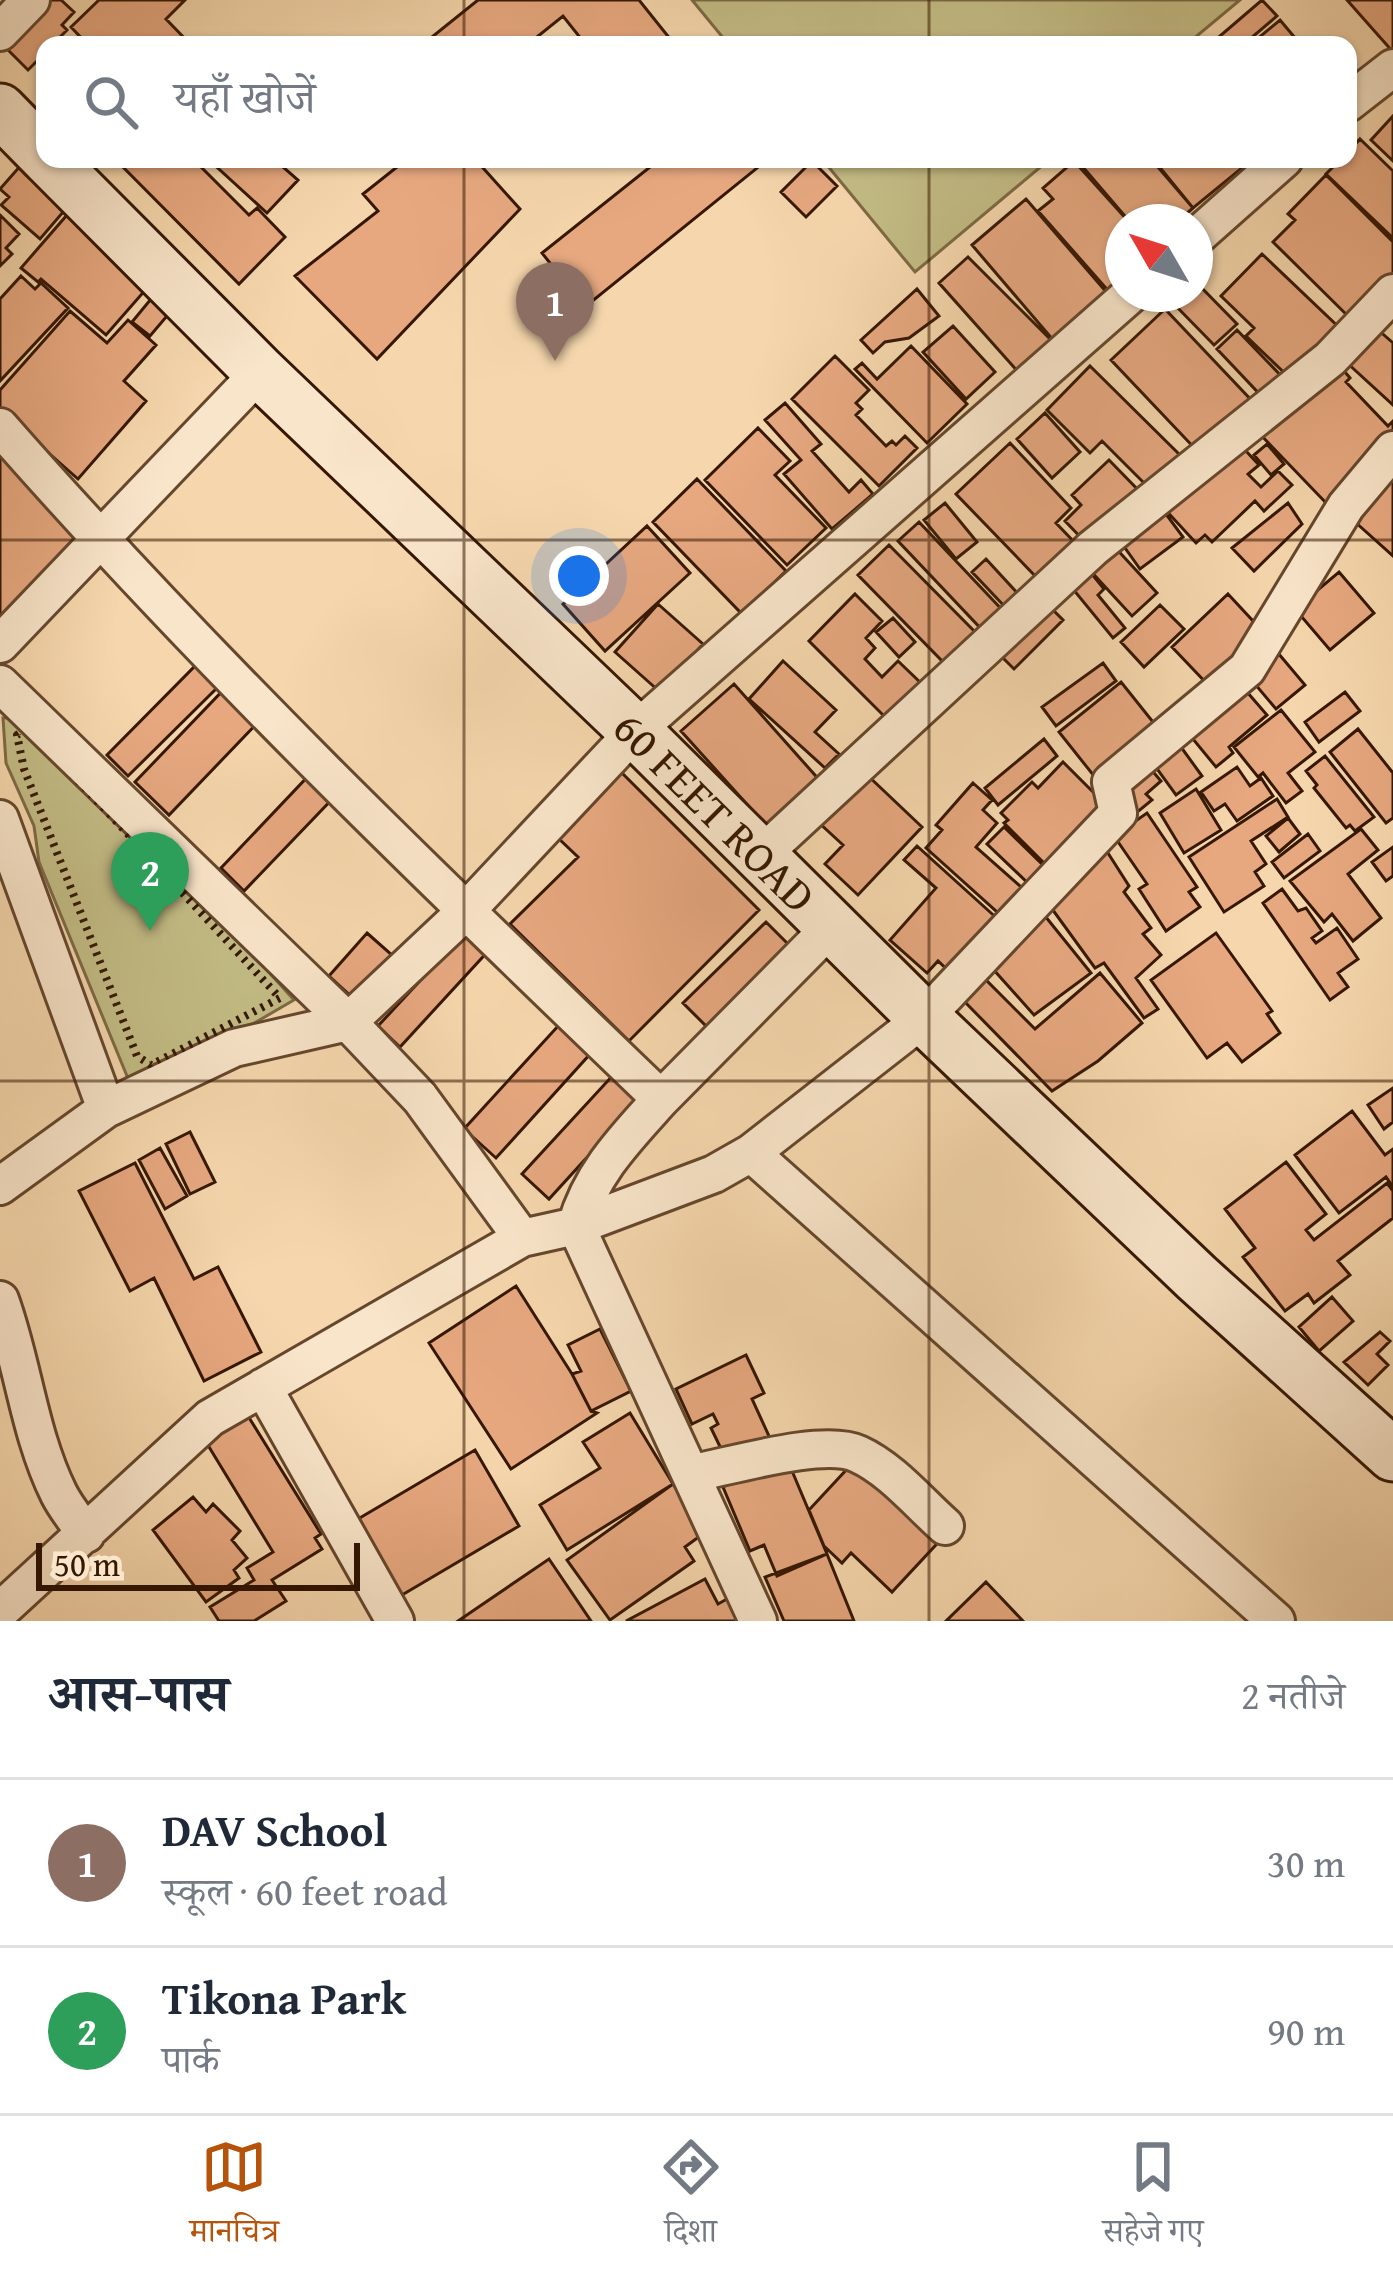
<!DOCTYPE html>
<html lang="hi">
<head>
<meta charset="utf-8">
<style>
  body { margin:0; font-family:"Gentium Book Plus","Noto Serif Devanagari",serif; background:#f6f6f7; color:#1f2937 }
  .compass { position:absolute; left:1105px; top:204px; width:108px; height:108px; border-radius:50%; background:#fff; box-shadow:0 3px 9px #0004; rotate:309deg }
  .scale { position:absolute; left:36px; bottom:30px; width:324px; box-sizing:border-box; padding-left:12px; border:6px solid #351702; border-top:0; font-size:33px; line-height:42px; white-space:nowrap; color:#351702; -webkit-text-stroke:9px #f9e5ca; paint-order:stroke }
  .you { position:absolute; left:579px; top:576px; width:42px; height:42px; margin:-30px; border:9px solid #fff; border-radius:50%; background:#1a73e8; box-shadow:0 0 0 18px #1a73e833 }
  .badge { display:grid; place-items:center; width:78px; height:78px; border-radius:50%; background:#b45309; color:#fff; font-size:39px; font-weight:700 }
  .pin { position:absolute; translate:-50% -99px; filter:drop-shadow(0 3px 6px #0008) }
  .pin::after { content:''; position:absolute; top:63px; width:42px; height:36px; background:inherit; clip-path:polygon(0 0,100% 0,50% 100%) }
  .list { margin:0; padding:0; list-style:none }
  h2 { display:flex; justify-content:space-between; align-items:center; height:156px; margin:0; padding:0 48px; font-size:51px }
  h2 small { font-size:39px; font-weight:400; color:#747a83 }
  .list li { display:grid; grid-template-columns:78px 1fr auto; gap:36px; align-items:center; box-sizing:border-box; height:168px; padding:0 48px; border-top:3px solid #e0e1e3 }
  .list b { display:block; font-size:45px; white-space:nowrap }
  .list p { margin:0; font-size:39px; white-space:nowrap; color:#747a83 }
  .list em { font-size:39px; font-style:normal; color:#747a83 }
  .icon { flex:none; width:66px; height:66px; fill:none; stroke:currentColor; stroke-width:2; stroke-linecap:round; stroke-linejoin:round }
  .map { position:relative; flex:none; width:1393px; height:1621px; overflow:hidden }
  .search { position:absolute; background:#fff; box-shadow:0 3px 9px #0004; left:36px; right:36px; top:36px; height:132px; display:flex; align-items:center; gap:30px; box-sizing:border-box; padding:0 42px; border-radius:24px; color:#747a83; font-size:45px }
  .sheet { height:492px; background:#fff }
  nav { display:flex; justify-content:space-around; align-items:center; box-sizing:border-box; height:168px; border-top:3px solid #e0e1e3; background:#fff; font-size:33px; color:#747a83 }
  nav a { display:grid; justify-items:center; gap:6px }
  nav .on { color:#b45309 }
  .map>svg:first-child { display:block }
  .green { fill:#c3bc85; stroke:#7c6a44; stroke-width:3 }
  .building { fill:#e7a880; stroke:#351702; stroke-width:3 }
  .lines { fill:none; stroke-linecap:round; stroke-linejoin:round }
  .street-casing { stroke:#65472d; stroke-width:42 }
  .secondary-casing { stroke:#351702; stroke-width:57 }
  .path { stroke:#351702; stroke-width:8; stroke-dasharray:3 6; stroke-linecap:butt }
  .street { stroke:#f9e5ca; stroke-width:36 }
  .secondary { stroke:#f9e5ca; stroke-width:51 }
  .grid { fill:none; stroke:#351702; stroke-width:3; stroke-opacity:0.55 }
  .labels { text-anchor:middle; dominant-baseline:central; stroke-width:10; stroke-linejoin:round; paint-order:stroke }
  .street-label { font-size:45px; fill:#351702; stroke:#f9e5ca }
</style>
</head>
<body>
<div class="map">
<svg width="1393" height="1621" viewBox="0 0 1393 1621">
  <rect width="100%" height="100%" fill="#f6d7ad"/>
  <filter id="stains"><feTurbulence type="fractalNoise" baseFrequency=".00167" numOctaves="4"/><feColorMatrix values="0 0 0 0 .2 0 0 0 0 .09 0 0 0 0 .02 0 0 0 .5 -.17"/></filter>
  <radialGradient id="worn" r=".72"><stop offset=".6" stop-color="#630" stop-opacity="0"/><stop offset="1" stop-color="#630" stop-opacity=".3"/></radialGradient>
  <path class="green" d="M692 0H1240L1186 45H729Z
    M822 159H1050L915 272Z
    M39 717 294 1000 134 1093 39 862 34 826 6 763 3 718Z"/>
  <path class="building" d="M38 0H61L74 12 62 25 67 30 52 45H45V53L28 70 0 42Z
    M99 0H185L166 19 191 45H88L71 27Z
    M478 0H639L675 45H586L563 16 527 45H422Z
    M1262 0 1277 16 1243 45H1227L1220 36Z
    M1347 0H1393V52Z
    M1280 20 1301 45H1250Z
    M1393 116V161L1371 140Z
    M1360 139 1393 171V238L1326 174 1341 159H1348V152Z
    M29 156 76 197 40 239 1 205 9 197 0 189Z
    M115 159H193L249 215 257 208 285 237 239 284Z
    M208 159H274L298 180 267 213Z
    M407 159H475L520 209 377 359 295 276 378 211 363 194Z
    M660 159 767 160 585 307 542 253Z
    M1076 159H1151L1193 208 1177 222H1130Z
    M1153 159H1235L1242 168 1193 208Z
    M812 161 837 186 806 217 781 192Z
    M1074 161 1129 222H1123V285L1112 295 1038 211 1053 199 1043 188Z
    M1326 175 1393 242V286L1355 323 1273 242 1295 220 1288 214Z
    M1026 199 1108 294 1054 341 972 245Z
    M0 215 19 234 6 248 12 254 0 266Z
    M67 215 148 287 106 335 41 279 38 282 21 268Z
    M1262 254 1346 334 1297 385 1246 336 1254 328 1221 296Z
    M968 257 1055 344 1021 375 939 283Z
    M21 276 35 289 41 283 68 308 0 381V299Z
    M1195 281 1237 324 1214 345 1172 302 1179 294H1195Z
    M160 288 178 303 150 336 132 322Z
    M917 289 939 316 909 338 885 342 873 353 861 340Z
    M1165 309 1255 404 1201 455 1111 360Z
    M70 311 107 343 128 320 156 345 124 381 146 401 78 479 0 410V390Z
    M953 326 995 372 966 399 923 352Z
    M1376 328 1393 343V405L1345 361Z
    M1237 330 1289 384 1269 404 1217 349Z
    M911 346 967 404 927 443 855 369 862 363 877 379Z
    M835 356 869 390 856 403 862 409 856 415 886 446 892 441 896 445 905 436 917 448 879 486 792 399Z
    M1333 358 1350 378 1346 382 1388 426 1393 421V443L1328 505 1257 431Z
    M1090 366 1184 459 1152 491 1102 441 1090 453 1047 410Z
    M785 403 821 444 812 451 849 492 861 480 873 494 832 529 784 474 801 460 765 420Z
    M1045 413 1080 452 1052 478 1017 439Z
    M758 428 790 461 775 475 826 528 787 565 705 480Z
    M1233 437 1259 465 1248 474 1261 487 1278 471 1292 485 1264 511 1255 501 1212 542 1205 535 1196 543 1160 504Z
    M1010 443 1071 508 1056 523 1077 545 1040 581 956 494Z
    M1267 444 1284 464 1271 475 1254 455Z
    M0 455 85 537 0 625Z
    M1109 460 1143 495 1089 546 1065 521 1081 505 1072 495Z
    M1393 478V556L1354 521Z
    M697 479 786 571 742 614 653 522Z
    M945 503 977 542 956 559 924 520Z
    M1288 503 1302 524 1254 571 1232 548Z
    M1160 506 1183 537 1140 569 1118 538Z
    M919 522 1007 615 987 635 898 541Z
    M647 526 690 573 605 651 563 604Z
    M1111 543 1157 593 1132 616 1086 566Z
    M889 545 980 637 949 668 858 575Z
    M986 559 1021 597 1007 609 972 572Z
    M1087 568 1104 589 1098 595 1125 628 1113 638 1068 583Z
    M1339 572 1374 613 1330 650 1295 609Z
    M855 594 882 621 866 638 875 648 865 659 882 677 898 661 924 686 889 721 809 641Z
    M1228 594 1266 635 1210 687 1172 647Z
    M1041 598 1063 620 1014 669 992 647Z
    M658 604 703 644 660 692 615 652Z
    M1160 605 1184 629 1144 667 1121 642Z
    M893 618 915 642 899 657 876 632Z
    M1278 653 1305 685 1276 709 1249 677Z
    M201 660 223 682 128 776 107 755Z
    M783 661 836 710 815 732 839 754 825 768 749 699Z
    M1103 663 1116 681 1056 726 1042 707Z
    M233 680 267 713 169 815 135 782Z
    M1121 682 1161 732 1098 781 1059 732Z
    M734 684 822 783 770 830 681 731Z
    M1241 685 1267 715 1229 747 1233 753 1216 767 1188 733Z
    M1345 692 1360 711 1319 742 1305 722Z
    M1281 710 1315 752 1288 773 1302 791 1286 803 1263 773 1258 777 1234 747Z
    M1358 729 1393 773V818L1386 823 1330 752Z
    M1173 736 1202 776 1176 795 1147 755Z
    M1044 739 1057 756 998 805 985 788Z
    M1325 756 1374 817 1355 831 1350 825 1346 828 1314 788 1317 785 1306 771Z
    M1143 760 1161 781 1146 794 1152 800 1135 814 1123 776Z
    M1063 762 1106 805 1046 865 1004 823 1008 820 1001 813 1032 782 1038 788Z
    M1237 767 1250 786 1261 778 1273 796 1237 821 1225 804 1214 811 1201 792Z
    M315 769 339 792 244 891 221 868Z
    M621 772 759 910 629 1041 510 924 578 857 557 837Z
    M864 772 922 827 858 895 825 864 843 845 817 821Z
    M973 783 992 800 983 810 997 823 976 847 1028 893 1005 919 926 848 942 830 936 825Z
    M1196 789 1221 830 1184 853 1160 813Z
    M1277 799 1288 817 1251 841 1266 864 1255 872 1264 886 1224 912 1189 857Z
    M1147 813 1197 887 1189 892 1200 907 1166 931 1139 889 1147 884 1114 836Z
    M1288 818 1300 834 1279 852 1266 836Z
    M1004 827 1047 869 1031 886 987 844Z
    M1361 829 1378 850 1348 874 1381 918 1353 941 1332 914 1324 922 1290 881Z
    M1308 834 1320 851 1284 878 1272 862Z
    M1099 839 1129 886 1124 892 1151 928 1143 934 1161 955 1136 978 1158 1009 1144 1018 1104 963 1095 968 1047 902Z
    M917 846 1001 922 953 975 938 961 927 973 890 940 936 888 904 860Z
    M1393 847V876L1386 881 1372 862Z
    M1282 889 1298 911 1306 908 1322 931 1312 938 1316 943 1337 928 1358 959 1338 973 1348 987 1330 1000 1263 903Z
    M1041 911 1091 973 1034 1015 992 968Z
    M766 922 799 955 716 1036 683 1003Z
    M469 928 491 948 400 1047 378 1026Z
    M367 933 392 955 353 998 329 976Z
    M1216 933 1272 1011 1267 1014 1280 1033 1242 1062 1227 1043 1207 1058 1151 980Z
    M1100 973 1142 1023 1098 1061 1052 1091 963 1000 984 978 1035 1029Z
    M559 1025 591 1053 496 1158 464 1129Z
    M615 1073 642 1097 549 1199 522 1174Z
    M1393 1088V1122L1384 1129 1368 1105Z
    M1352 1111 1385 1155 1393 1149V1187L1386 1177 1339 1213 1295 1155Z
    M190 1132 215 1182 190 1194 166 1144Z
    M160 1148 187 1196 165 1209 139 1160Z
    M1286 1162 1326 1214 1306 1230 1314 1240 1387 1183 1393 1191V1218L1338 1261 1350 1275 1314 1303 1308 1294 1285 1311 1243 1257 1255 1248 1225 1209Z
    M135 1163 194 1279 218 1267 261 1352 204 1381 154 1278 130 1291 79 1191Z
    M516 1286 572 1374 591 1411 597 1413 511 1469 429 1343Z
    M1332 1297 1353 1321 1319 1351 1299 1327Z
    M600 1329 631 1391 591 1411 572 1374 581 1371 568 1345Z
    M1380 1332 1390 1341 1377 1354 1388 1365 1368 1385 1344 1362Z
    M746 1355 764 1393 752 1399 769 1436 725 1457 711 1428 718 1424 713 1414 692 1424 676 1389Z
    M630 1413 673 1484 567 1550 540 1505 600 1468 583 1442Z
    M248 1416 321 1534 315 1538 322 1549 272 1580 286 1601 254 1621H219L210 1607 254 1580 247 1568 273 1552 206 1442Z
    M475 1450 519 1526 402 1595 358 1519Z
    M862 1453 947 1533 892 1592 851 1553 842 1563 824 1546 809 1510Z
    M787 1459 827 1554 777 1576 764 1545 750 1551 723 1487Z
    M673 1484 707 1531 685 1547 694 1561 610 1620 567 1560Z
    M193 1497 206 1512 213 1504 240 1531 232 1540 247 1558 234 1570 239 1578 206 1602 153 1530Z
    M827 1554 854 1621H784L765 1577Z
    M549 1559 591 1621H458Z
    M705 1579 718 1604 736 1594 750 1621H626Z
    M986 1582 1023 1621H946Z"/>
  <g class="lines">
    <g class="street-casing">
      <path id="street" d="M0 32 31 0
        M1348 103 1393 68
        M1195 238 1284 159
        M0 427C207 663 435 882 661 1099L831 927
        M0 644 260 372
        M0 684 348 1022 420 1098 522 1238
        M0 819 106 1109
        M759 857 1093 548 1330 359 1393 293
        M661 1099C625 1139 591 1173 576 1226L758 1621
        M751 1153 1276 1621
        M0 1186 106 1109 234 1048 348 1022 466 911 635 731 1131 294
        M0 1300C23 1363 29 1434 59 1494 66 1508 77 1521 86 1534
        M263 1387 395 1621
        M693 1473C732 1466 824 1438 858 1454 891 1469 918 1502 945 1526
        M0 1611 210 1418 522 1238 576 1226 714 1174 751 1153 924 1018 1118 813 1111 782 1247 669 1346 506 1393 450"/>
    </g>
    <g class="secondary-casing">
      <g id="secondary">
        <path d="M0 110 45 156"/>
        <path id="s1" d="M48 159 260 372 635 731 924 1018 1197 1278 1393 1455"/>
      </g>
    </g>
    <path class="path" d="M29 728 63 764 280 998 151 1065 137 1056 24 769 17 735Z"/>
    <use href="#street" class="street"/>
    <use href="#secondary" class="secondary"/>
  </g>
  <path class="grid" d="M464 0V45M929 0V45M464 159V1621M929 159V1621M0 540H1393M0 1081H1393"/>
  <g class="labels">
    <g class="street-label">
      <text stroke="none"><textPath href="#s1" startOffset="933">60 FEET ROAD</textPath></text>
    </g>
  </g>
  <rect width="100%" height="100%" filter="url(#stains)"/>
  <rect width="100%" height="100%" fill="url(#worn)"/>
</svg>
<svg class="compass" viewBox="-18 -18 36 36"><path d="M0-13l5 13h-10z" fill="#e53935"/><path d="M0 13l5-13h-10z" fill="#747a83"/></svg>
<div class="scale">50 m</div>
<div class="you"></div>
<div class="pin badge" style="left:555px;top:361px;background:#8d6e63">1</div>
<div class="pin badge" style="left:150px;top:931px;background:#2e9e5b">2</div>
<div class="search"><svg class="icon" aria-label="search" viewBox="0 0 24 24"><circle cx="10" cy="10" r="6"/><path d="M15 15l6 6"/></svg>यहाँ खोजें</div>
</div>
<section class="sheet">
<h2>आस-पास<small>2 नतीजे</small></h2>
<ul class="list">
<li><span class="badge" style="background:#8d6e63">1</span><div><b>DAV School</b><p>स्कूल · 60 feet road</p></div><em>30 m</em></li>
<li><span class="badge" style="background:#2e9e5b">2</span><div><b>Tikona Park</b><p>पार्क</p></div><em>90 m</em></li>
</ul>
</section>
<nav>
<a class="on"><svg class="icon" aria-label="map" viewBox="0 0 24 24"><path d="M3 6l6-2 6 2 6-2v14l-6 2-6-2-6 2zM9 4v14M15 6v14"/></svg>मानचित्र</a>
<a><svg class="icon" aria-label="directions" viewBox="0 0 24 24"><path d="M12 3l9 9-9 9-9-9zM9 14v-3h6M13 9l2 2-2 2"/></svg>दिशा</a>
<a><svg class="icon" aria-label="saved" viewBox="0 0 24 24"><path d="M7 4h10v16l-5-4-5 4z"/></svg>सहेजे गए</a>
</nav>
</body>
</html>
